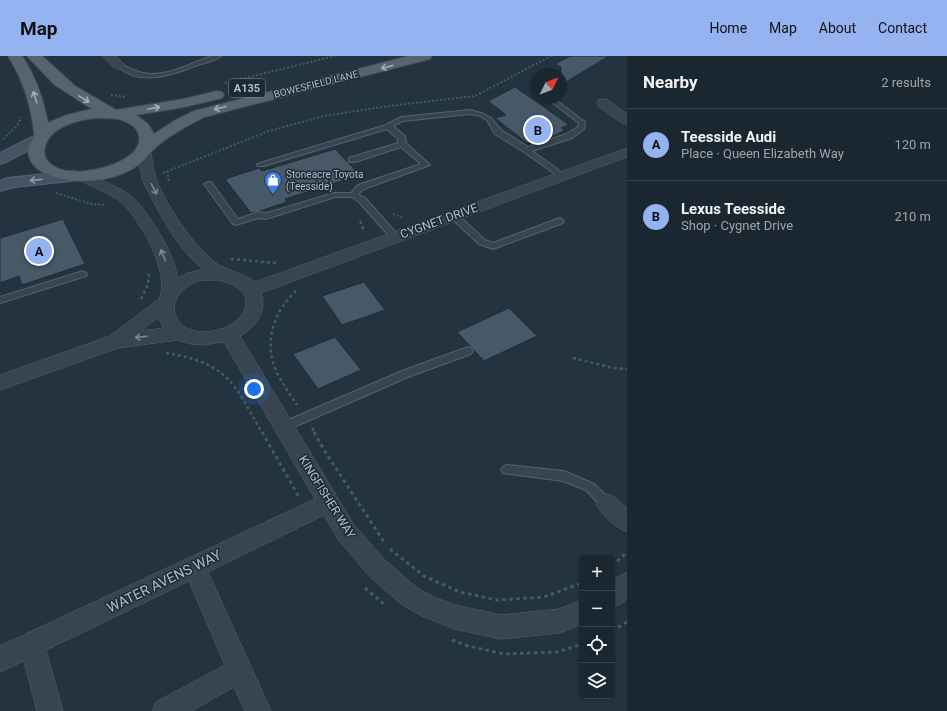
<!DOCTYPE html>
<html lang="en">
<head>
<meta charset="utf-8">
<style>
  body { margin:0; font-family:Roboto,sans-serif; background:#27323c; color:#f1f3f6 }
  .controls { position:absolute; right:12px; bottom:12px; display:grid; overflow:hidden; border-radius:6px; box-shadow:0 1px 3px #0004 }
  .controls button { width:36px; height:36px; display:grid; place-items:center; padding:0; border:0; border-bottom:1px solid #38434c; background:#1a2630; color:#f1f3f6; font:20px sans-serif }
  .compass { position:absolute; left:531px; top:12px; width:36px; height:36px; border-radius:50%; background:#1a2630; box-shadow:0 1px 3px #0004; rotate:47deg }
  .you { position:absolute; left:254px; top:333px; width:14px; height:14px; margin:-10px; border:3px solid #fff; border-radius:50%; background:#1a73e8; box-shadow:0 0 0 6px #1a73e833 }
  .badge { display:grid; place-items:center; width:26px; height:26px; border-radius:50%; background:#95b2f1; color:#111; font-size:13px; font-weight:700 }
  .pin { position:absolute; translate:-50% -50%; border:2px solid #fff; box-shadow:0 1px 4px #0006 }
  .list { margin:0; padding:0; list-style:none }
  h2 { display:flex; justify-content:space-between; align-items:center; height:52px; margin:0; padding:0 16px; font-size:17px }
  h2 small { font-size:13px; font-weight:400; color:#9fa5ab }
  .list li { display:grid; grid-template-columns:26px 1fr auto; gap:12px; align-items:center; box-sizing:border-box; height:72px; padding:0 16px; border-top:1px solid #38434c }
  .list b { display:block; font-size:15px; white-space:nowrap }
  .list p { margin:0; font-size:13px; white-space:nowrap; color:#9fa5ab }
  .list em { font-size:13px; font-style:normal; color:#9fa5ab }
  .icon { flex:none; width:22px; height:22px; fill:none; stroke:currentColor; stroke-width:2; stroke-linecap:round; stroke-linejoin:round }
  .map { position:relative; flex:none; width:627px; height:655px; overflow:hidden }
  header { display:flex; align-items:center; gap:24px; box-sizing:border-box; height:56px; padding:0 20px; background:#95b2f1; color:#111 }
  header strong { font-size:19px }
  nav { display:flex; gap:22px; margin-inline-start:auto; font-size:14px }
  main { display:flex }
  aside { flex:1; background:#1a2630 }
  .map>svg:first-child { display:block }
  .building { fill:#475967; stroke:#1f2c37 }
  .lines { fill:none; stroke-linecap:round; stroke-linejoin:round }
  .lane-casing { stroke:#56626e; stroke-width:2 }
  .street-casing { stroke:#56626e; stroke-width:1 }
  .secondary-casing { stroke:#56626e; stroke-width:2 }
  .primary-casing { stroke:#414e59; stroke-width:2 }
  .path-far2 { stroke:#445d5d; stroke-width:2; stroke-dasharray:2 2; stroke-linecap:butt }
  .path-far1 { stroke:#445d5d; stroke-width:2.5; stroke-dasharray:3 3; stroke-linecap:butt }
  .path { stroke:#445d5d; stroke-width:3; stroke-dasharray:3.5 3.5; stroke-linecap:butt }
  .lane { fill:#384550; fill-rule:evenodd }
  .street { fill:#384550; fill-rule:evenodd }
  .secondary { fill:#455463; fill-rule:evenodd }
  .primary { fill:#566470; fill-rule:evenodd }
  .oneway { stroke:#a1adb9 }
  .oneway2 { stroke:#8d9aa7 }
  .oneway3 { stroke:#7c8894 }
  .labels { text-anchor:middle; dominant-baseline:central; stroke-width:3; stroke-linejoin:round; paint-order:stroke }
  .far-street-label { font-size:10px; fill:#b4bfcb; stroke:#1d2a35 }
  .far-poi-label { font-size:10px; fill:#b4bfcb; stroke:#1d2a35; text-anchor:start }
  .shield { fill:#1d2a35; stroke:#87929e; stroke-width:1 }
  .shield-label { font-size:11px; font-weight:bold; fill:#b4bfcb }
  .street-label { font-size:12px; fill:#b4bfcb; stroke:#1d2a35 }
  .near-street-label { font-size:14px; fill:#b4bfcb; stroke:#1d2a35 }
</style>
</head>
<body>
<header>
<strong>Map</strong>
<nav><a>Home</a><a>Map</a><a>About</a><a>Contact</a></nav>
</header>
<main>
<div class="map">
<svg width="627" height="655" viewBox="0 0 627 655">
  <rect width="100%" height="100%" fill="#233340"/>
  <path class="building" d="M570 0H609L561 29V11L555 8Z
    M515 31 537 46 569 69 561 72 565 74 552 81 527 87 495 62 506 59 488 45Z
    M335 93 360 119 285 143 287 146 260 155 251 157 225 123 259 112 262 115Z
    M63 163 85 208 22 229 19 220 0 227V182Z
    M364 226 385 254 342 269 322 240Z
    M509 252 537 280 484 305 457 276Z
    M335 281 361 314 318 333 293 298Z"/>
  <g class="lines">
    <g class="lane-casing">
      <path id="lane" d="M212 0H221C215 5 205 7 198 9 172 19 140 31 117 10L120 8C128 11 135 15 143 17 165 22 191 7 212 0Z
        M533 31H537V35L533 33Z
        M546 42H553L585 66 584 73 572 82 532 95 564 118 565 120 561 122 524 96 495 78 487 64 480 60 470 58 403 65 393 70 405 80 406 87 430 109 364 133 358 138 365 142 398 179 399 181 395 184 392 183 359 146 352 141H335L266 163 258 162 236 169 233 168 204 128 208 126H211L238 163 258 156 266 157 274 155 334 137H351L358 129 421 108 401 91 355 106H349V102L398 87V83L387 73 264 110H258L257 108 386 69 401 61 470 54 484 58 491 62 501 74 528 91 566 78 578 71 579 67Z
        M453 156 456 157 485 184 493 187 557 163 560 162 564 165 563 167 493 193 479 188 450 161V157Z
        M83 215 87 218 86 220 0 247V241Z
        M468 291 471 292 473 295 471 298 408 321 287 374 283 375 279 374 278 371 279 368 402 315Z
        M507 409 564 415 594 428 611 444 613 448 611 452 607 453 603 452 586 434 563 425 503 417 501 414 503 411Z"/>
    </g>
    <g class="street-casing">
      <path id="street" d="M103 0H116L126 10 124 13C115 15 108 7 103 0Z
        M603 43 608 44 627 58V68L622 67 598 50 597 47 598 44Z
        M144 91 149 92 151 95C152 104 153 114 156 122 165 148 194 191 216 207 229 216 244 217 255 226L627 92V101L261 237C268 255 255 272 240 280L354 469 384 503 417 532 436 542 455 549 501 559 559 553 582 544V568L559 577 501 583 455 573 422 560 401 548 368 519 338 483 324 459 208 516 271 655H245L234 631 191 655H152L156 646 225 609 189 525 46 594 63 655H37L24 605 0 616V590L315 443 224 286 202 289 191 288 178 284 118 292 0 334V319L110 280 159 243C171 218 140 163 121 146 110 137 90 130 77 123L75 120 77 117 82 116 87 117C100 124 120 131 131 140 147 153 177 201 177 222L188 217 203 213C178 194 159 157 145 129L142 122 137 95 139 92ZM219 224 234 229 244 237C248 248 246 257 237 264 226 274 205 279 191 274 173 268 169 248 182 235 187 231 192 227 198 225 205 224 212 224 219 224ZM158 262 164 272 141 275Z
        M607 438 615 441 627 452V476C615 471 602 460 596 448L599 441Z
        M627 517V543L620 548 612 552V525L619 520Z"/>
    </g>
    <g class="secondary-casing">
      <path id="secondary" d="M40 77 46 79 48 82 46 85 6 106 0 108V97Z
        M73 115 79 116 81 120 79 124 15 131 0 135V125L7 122Z"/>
    </g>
    <g class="primary-casing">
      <path id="primary" d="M8 0H22C36 21 43 42 48 67L67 59 92 53 55 29 27 0H42L75 30 116 54 184 43 217 35 222 36 224 39 222 42 184 51 136 59 148 68 154 78 174 65 194 55 409 0H432L430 3 204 61C189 69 165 81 153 94 148 98 146 103 141 107 118 125 83 129 56 121 45 118 32 113 29 100 26 91 32 87 34 80 35 78 33 72 33 68 29 43 22 22 8 0ZM98 62C106 62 115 62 122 64 145 72 144 91 126 102 108 114 61 125 46 103 44 99 44 95 45 91 50 70 80 63 98 62Z"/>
    </g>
    <path class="path-far2" d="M225 27 335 0
      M111 39 126 41
      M3 83 18 69 21 61
      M167 115 169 125
      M163 117 269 75 324 60 389 50 475 40 551 0
      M56 137 92 148 106 149
      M393 158 404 162"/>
    <path class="path-far1" d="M360 165 363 170 362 176
      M231 203 276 207
      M296 235C273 256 263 287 277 317 283 328 290 339 297 349
      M141 243 148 229 149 217
      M166 297C228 307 234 327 262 377
      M573 302 613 312 627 313
      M312 372 315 377"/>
    <path class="path" d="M262 376 299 441
      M314 376 324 394 384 486
      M390 493 424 520 460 536 497 544 544 541 582 527
      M612 510 627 496
      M365 532 386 550
      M612 575 627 566
      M452 584 468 590 504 598 558 596 582 588"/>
    <use href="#lane" class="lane"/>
    <use href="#street" class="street"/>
    <use href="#secondary" class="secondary"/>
    <use href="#primary" class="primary"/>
  </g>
  <defs><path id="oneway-shaft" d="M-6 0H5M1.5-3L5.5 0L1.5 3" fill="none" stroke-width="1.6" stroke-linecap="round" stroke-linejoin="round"/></defs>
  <g class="oneway">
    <use href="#oneway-shaft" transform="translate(387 11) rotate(166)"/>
    <use href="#oneway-shaft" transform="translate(35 41) rotate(-107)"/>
    <use href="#oneway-shaft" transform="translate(84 43) rotate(31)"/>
    <use href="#oneway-shaft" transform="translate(154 52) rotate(-10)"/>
    <use href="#oneway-shaft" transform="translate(220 52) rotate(165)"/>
  </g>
  <use class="oneway2" href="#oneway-shaft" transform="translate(36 124) rotate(174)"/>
  <g class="oneway3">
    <use href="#oneway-shaft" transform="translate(154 133) rotate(63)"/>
    <use href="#oneway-shaft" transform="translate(163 199) rotate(-113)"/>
    <use href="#oneway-shaft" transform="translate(141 281) rotate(173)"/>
  </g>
  <defs>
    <g id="shop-pin" transform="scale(0.9)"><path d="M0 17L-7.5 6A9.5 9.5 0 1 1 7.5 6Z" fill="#3f7fe0" stroke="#1d2a35"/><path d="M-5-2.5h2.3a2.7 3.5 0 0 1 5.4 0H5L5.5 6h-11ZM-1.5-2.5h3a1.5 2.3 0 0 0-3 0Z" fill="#fff"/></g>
  </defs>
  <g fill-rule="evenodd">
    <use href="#shop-pin" x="273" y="124"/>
  </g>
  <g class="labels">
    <g class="far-street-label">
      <text transform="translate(316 28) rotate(-14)">BOWESFIELD LANE</text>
    </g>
    <g class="far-poi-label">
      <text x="286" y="118">Stoneacre Toyota<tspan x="286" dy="12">(Teesside)</tspan></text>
    </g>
    <rect class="shield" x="229" y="23" width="36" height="18" rx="3"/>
    <g class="shield-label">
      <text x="247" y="32">A135</text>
    </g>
    <g class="street-label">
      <text transform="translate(439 165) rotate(-20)">CYGNET DRIVE</text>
      <text transform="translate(327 441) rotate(58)">KINGFISHER WAY</text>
    </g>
    <g class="near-street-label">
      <text transform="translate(164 525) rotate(-26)">WATER AVENS WAY</text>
    </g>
  </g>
</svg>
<div class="controls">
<button>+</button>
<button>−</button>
<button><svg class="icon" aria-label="locate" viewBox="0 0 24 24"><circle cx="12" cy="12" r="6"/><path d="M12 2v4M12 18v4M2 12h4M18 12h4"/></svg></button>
<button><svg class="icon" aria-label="layers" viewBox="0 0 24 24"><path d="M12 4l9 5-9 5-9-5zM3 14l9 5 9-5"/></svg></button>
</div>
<svg class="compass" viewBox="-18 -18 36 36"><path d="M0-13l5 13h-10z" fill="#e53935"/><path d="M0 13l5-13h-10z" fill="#9fa5ab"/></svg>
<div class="you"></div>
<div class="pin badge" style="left:39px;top:195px">A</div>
<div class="pin badge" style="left:538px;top:74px">B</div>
</div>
<aside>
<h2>Nearby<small>2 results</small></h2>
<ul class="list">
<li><span class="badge">A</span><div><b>Teesside Audi</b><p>Place · Queen Elizabeth Way</p></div><em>120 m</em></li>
<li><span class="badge">B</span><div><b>Lexus Teesside</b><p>Shop · Cygnet Drive</p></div><em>210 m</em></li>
</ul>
</aside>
</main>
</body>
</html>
